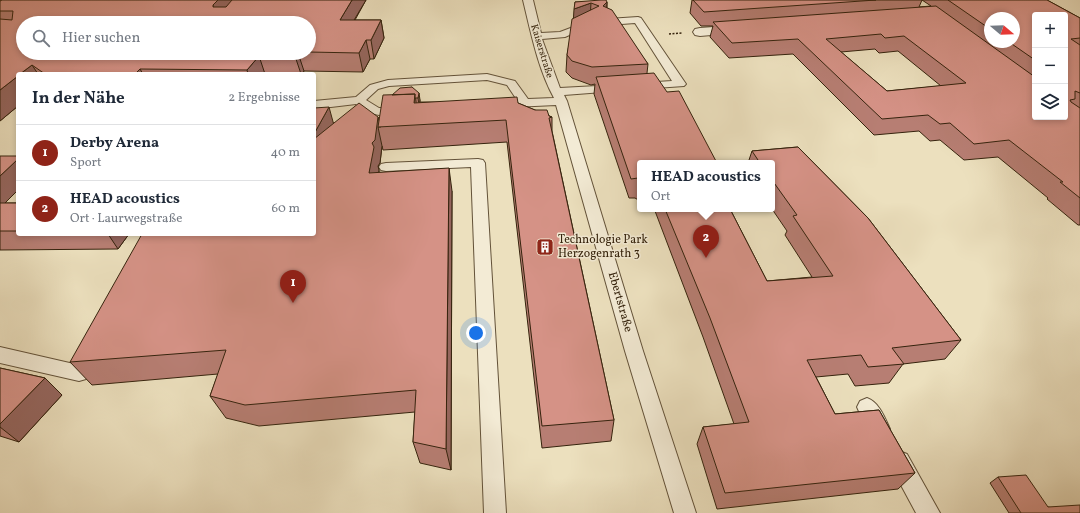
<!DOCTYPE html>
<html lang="de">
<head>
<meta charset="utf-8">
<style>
  body { margin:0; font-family:Vollkorn,serif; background:#f2f2f3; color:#1f2937 }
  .controls { position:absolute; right:12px; top:12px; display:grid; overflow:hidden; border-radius:4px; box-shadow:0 2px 6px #0003 }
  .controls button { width:36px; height:36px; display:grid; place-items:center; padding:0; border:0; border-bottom:1px solid #e0e1e3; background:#fff; color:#1f2937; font:20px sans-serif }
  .compass { position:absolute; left:984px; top:12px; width:36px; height:36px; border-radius:50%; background:#fff; box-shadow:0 2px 6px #0003; rotate:109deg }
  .you { position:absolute; left:476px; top:333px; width:14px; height:14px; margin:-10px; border:3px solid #fff; border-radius:50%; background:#1a73e8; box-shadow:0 0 0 6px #1a73e833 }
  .badge { display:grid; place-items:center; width:26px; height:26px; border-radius:50%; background:#8f2418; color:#fff; font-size:13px; font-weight:700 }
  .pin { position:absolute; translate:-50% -33px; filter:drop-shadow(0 1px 2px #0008) }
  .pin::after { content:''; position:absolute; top:21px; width:14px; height:12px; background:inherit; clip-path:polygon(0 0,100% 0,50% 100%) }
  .popup { position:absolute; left:637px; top:160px; width:138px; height:52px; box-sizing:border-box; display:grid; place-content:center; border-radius:4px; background:#fff; filter:drop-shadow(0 1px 3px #0005); font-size:13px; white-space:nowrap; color:#747a83 }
  .popup b { font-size:15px; color:#1f2937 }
  .popup::after { content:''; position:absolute; left:50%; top:100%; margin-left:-8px; border:8px solid transparent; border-top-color:#fff }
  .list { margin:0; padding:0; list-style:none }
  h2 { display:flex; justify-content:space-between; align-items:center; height:52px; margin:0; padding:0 16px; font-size:17px }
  h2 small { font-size:13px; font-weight:400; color:#747a83 }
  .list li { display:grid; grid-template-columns:26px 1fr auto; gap:12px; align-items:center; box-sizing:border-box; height:56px; padding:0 16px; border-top:1px solid #e0e1e3 }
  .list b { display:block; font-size:15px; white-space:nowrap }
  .list p { margin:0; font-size:13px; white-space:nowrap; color:#747a83 }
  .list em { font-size:13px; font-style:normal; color:#747a83 }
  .icon { flex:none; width:22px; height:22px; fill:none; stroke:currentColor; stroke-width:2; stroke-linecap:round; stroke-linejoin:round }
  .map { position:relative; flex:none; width:1080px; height:513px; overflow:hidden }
  .search { position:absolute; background:#fff; box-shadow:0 2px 6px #0003; left:16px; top:16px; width:300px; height:44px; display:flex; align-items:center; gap:10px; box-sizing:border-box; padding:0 14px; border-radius:22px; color:#747a83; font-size:15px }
  .panel { position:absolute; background:#fff; box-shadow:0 2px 6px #0003; left:16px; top:72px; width:300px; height:164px; border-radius:4px }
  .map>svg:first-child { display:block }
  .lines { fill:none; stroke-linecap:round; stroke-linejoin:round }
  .lane-casing { stroke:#635239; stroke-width:2 }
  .street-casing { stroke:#635239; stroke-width:2 }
  .path { stroke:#35230d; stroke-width:1.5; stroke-dasharray:2 1.5; stroke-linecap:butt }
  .lane { fill:#f3ebd5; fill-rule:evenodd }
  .street { fill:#f3ebd5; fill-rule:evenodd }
  .wall { fill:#b77e73; stroke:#35230d; fill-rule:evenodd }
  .shaded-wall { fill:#95665e; stroke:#35230d }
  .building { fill:#d59286; stroke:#35230d; fill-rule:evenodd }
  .labels { text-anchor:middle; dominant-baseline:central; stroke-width:3; stroke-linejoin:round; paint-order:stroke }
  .far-street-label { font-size:10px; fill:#35230d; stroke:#f3ebd5 }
  .poi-label { font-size:12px; fill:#35230d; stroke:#f3ebd5; text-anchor:start }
  .street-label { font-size:12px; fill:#35230d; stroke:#f3ebd5 }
</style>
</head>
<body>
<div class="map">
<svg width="1080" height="513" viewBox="0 0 1080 513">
  <rect width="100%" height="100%" fill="#ece0be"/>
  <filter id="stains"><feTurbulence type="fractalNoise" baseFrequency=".005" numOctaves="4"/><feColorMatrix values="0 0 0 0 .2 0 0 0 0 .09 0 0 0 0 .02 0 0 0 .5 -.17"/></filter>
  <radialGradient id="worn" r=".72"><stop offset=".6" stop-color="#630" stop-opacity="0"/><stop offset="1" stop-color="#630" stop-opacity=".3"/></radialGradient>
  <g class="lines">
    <g class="lane-casing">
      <path id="lane" d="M523 0H533L541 33 560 32 589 21 594 24 565 37 542 39 560 88 616 85 622 88 616 91 564 95 567 101 643 351 696 513H674L625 351 556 105 493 108 491 105 493 102 517 100 507 85 487 80 389 86 378 89 366 100 379 108H406L408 111C400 123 365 114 356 104L314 109V101L356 97 370 85 388 80 487 74 515 81 528 99 554 98C538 69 531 33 523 0Z
        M638 17 641 18 686 84 684 86 641 89 635 86 641 83 672 81 635 23 608 25 603 22 608 19Z
        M478 159 483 160 485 163 506 513H484L471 167 386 171 381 170 379 167 381 164 386 163Z
        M90 345 97 348 99 353 86 379 79 381 0 363V347L74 364 83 348Z
        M867 398C879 402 885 418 890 429L887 436 880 438C868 434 862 418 857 407L860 401Z
        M899 451 907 454 940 513H916L888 461 891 454Z"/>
    </g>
    <g class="street-casing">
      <path id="street" d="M741 25 746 26 748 29 746 32 700 36 695 35 693 32 695 29 700 28Z"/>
    </g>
    <path class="path" d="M669 34 682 33"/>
    <use href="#lane" class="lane"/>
    <use href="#street" class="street"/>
  </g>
  <path class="wall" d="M2 0H366L355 20H381L384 38 374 59H370L363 72 304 71 302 74H18V106L0 121V1ZM23 23H309V53H23Z
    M692 0H1047L1080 18V225H1078L1047 199 1048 198 998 157 964 160 940 140 930 141 919 131 874 135 793 54 729 58 710 37 713 26H701L690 13ZM922 0 931 6 919 7ZM1035 15 1065 117H1035ZM990 18 1014 42H990ZM875 49 879 53 898 51 941 86 887 91 841 52Z
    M575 2H607V8L648 64 647 73 640 163V201L635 198H629L594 94 595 84 591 85 572 78 566 72 567 55 574 19Z
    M412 87 420 100V102L518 103 552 117V131L614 420 611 441 542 448 507 142 383 150 382 146 380 163 378 166 379 170V172L452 191 451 470 420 463 413 442 415 412 259 426 226 418 210 396 218 374 92 385 70 362 333 123 378 117 379 121 392 95Z
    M798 147 868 218 961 340 945 359 903 364 889 383 855 386 848 374 816 377 835 414 879 410 915 473 898 489 717 509 697 444 703 427 734 424 703 337 655 211 652 209H730L767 281 812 277 785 235 787 231 772 209V163H748L752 151Z
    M0 156 5 203H18V234H129L118 249 0 250Z
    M0 368 45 378 62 395 19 442 0 436Z
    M998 477 1048 507 1080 513H1009L990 483Z"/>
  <path class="shaded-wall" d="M218 0H241L220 22 213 7V5Z
    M352 0H366L344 37 340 20Z
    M607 2 606 18 603 6Z
    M591 3 590 19 573 25 574 9Z
    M381 20 384 38 374 59 371 40Z
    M366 40 370 59 363 72 359 53Z
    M50 53H85L60 73 48 56V54Z
    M162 53H190L173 69 161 56V54Z
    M298 53 304 71 302 74H301L295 56Z
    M259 56 265 74H248L247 70Z
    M32 65 38 74H20Z
    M140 69 143 74H135Z
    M18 76V106L0 121V90Z
    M419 93 420 100 419 105 418 98Z
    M415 94 418 116 414 103Z
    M329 107 335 129 314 154V134Z
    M378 117 381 127H378L382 146 380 163 378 166 379 170 375 196 369 173 372 143Z
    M18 159V190L2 206 0 207V176Z
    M449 168 452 191 451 470 446 449Z
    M108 234H129L118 249Z
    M45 378 62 395 19 442 0 427V424Z"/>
  <path class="building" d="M2 0H218L213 5V7H226L232 0H352L340 20H381L371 40H366L359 53 309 52V23H23V53H50L48 54V56H64L68 53H162L161 54V56H175L179 53H298L295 56H259L247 70 140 69 135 74H45L32 65 20 74H18V76L0 90V19L12 20 13 11H0V1Z
    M601 0H606L607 2 603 6 612 10 648 64 592 67 572 61 567 55 572 19 599 6 591 3 574 9 575 2Z
    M693 0H876L704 12Z
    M948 0H1047L1080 18V38L1071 39 1080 45V93L1075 91V99L1070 100 1071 102 1080 108V198L1060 182H1063L1009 140 974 144 950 123 940 124 928 115 882 119 798 39 732 43 713 22 936 6 1035 77V117H1065V15H1035V60L1009 42H1014V18H990V29ZM881 34 885 38 904 36 966 83 887 91 826 39Z
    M654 73 667 92 679 91 717 163H640V180L638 178 631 179 596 77Z
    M412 87 419 93 418 98H415V94L392 95 400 88Z
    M415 94 414 103 517 97 518 103 535 110H547L549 116 552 117 549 118 614 420 542 426 506 120 378 127 383 95Z
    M359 103 378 117 375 140 372 143 374 147 369 173 449 168 446 449 413 442 416 390 245 405 210 396 226 350 70 362 142 234H314V139Z
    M329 107 314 134V108Z
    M798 147 868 218 961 340 892 348 904 364 868 367 861 355 807 360 835 414 879 410 915 473 725 493 703 427 749 422 710 318 665 209H730L767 281 833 276 793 216 797 215 772 180V163H760L752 151Z
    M0 156H18V159L0 176Z
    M0 203H18V231H0Z
    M0 368 45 378 0 424Z
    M1026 475 1048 507 1080 505V513H1021L998 477Z"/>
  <defs>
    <g id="building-square" transform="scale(0.9)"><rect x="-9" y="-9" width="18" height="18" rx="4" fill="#8f2418" stroke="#f3ebd5"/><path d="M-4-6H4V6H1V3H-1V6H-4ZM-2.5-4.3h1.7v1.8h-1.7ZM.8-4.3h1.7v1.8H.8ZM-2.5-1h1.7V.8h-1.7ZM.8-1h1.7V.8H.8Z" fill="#fff"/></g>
  </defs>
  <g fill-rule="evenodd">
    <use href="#building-square" x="545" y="247"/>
  </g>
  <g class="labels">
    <g class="far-street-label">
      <text transform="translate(542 51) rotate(73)">Kaiserstraße</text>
    </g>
    <g class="poi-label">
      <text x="558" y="240">Technologie Park<tspan x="558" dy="14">Herzogenrath 3</tspan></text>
    </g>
    <g class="street-label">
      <text transform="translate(620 302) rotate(74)">Ebertstraße</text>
    </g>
  </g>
  <rect width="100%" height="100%" filter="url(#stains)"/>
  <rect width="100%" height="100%" fill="url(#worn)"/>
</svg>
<div class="controls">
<button>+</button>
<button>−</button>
<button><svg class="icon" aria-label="layers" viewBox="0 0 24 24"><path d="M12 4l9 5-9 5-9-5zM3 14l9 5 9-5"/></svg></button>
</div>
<svg class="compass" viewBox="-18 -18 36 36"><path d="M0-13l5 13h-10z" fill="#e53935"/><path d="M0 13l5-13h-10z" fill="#747a83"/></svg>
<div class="you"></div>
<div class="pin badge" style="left:293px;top:303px">1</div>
<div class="pin badge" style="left:706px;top:258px">2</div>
<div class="popup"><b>HEAD acoustics</b>Ort</div>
<div class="search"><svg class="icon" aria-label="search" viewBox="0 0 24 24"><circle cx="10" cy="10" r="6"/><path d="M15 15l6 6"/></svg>Hier suchen</div>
<section class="panel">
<h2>In der Nähe<small>2 Ergebnisse</small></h2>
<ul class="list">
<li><span class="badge">1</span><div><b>Derby Arena</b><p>Sport</p></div><em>40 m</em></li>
<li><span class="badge">2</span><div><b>HEAD acoustics</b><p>Ort · Laurwegstraße</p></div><em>60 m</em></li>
</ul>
</section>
</div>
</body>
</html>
